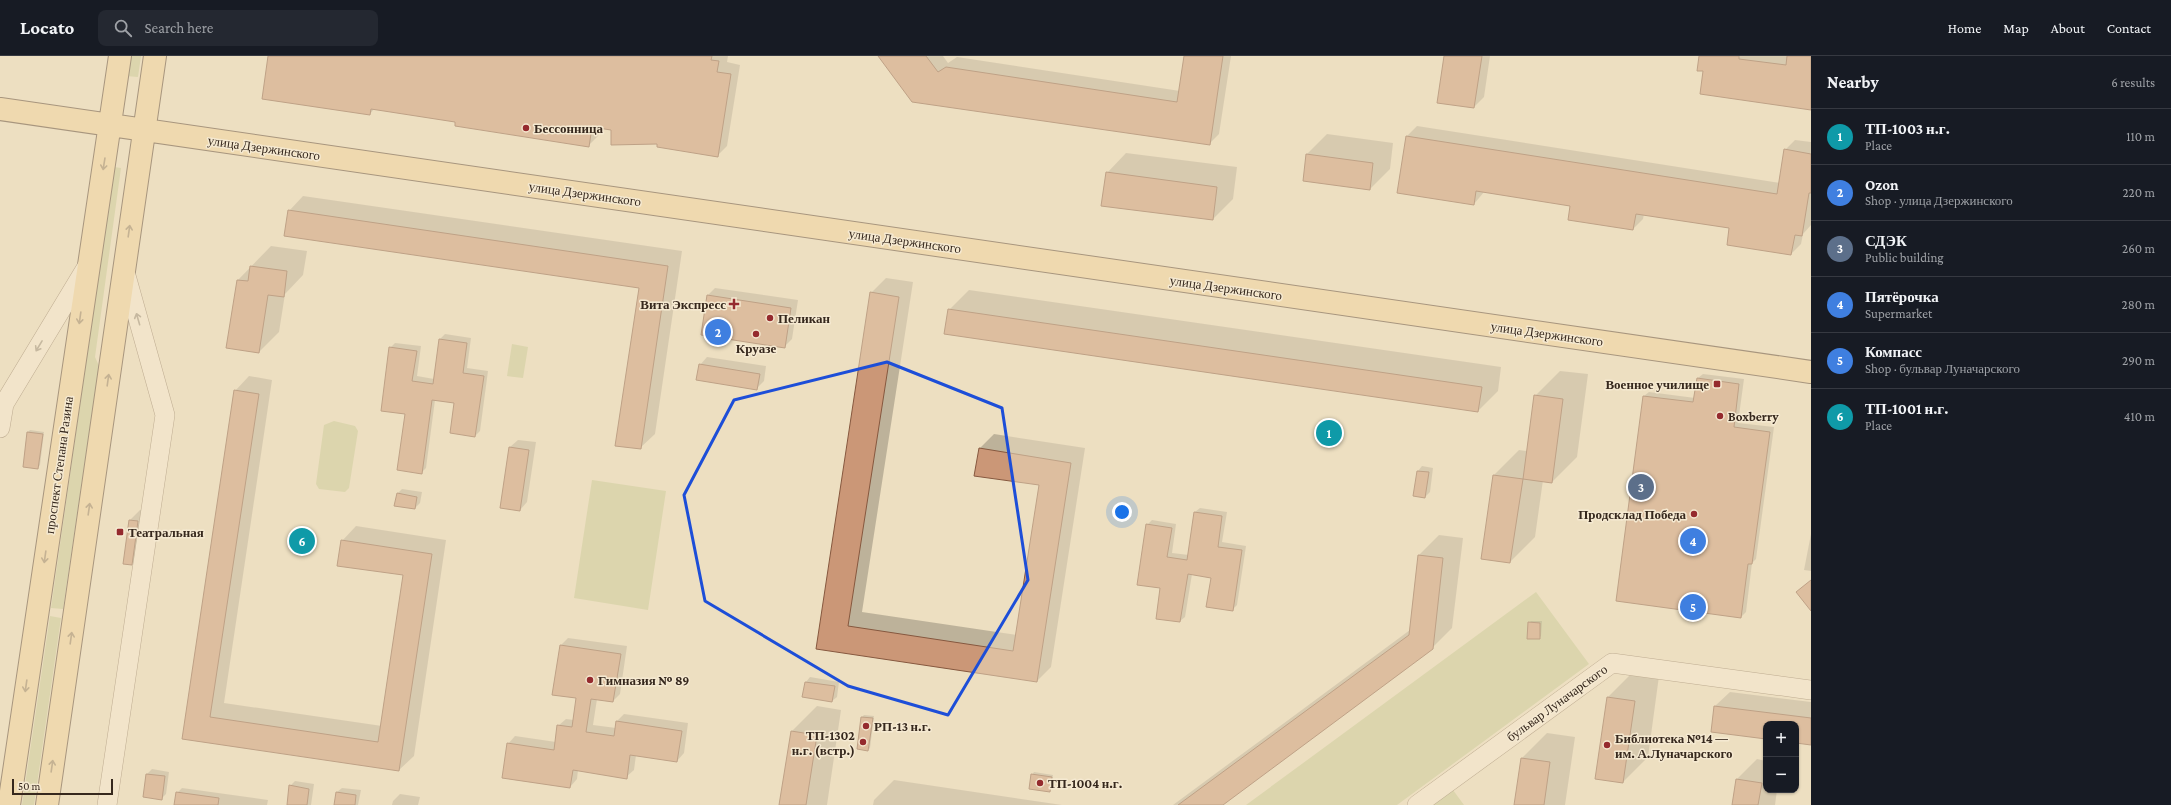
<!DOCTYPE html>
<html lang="en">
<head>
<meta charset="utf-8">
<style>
  body { margin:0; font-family:"Crimson Pro",serif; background:#242831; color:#f1f3f6 }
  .controls { position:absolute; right:12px; bottom:12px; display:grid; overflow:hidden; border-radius:8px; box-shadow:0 1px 3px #0004 }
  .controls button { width:36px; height:36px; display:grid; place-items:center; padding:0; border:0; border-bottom:1px solid #363941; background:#171b24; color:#f1f3f6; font:20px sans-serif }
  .scale { position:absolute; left:12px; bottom:10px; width:101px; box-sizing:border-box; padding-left:4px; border:2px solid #36281d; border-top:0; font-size:11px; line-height:14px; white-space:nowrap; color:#36281d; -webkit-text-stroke:3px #f5e9d1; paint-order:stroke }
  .you { position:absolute; left:1122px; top:456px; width:14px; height:14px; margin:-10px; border:3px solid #fff; border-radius:50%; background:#1a73e8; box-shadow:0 0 0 6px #1a73e833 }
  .badge { display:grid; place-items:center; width:26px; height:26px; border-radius:50%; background:#c8999c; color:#fff; font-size:13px; font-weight:700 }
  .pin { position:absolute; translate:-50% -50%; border:2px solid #fff; box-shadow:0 1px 4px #0006 }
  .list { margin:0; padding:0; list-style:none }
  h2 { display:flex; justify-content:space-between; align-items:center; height:52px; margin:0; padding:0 16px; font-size:17px }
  h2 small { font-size:13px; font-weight:400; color:#9ea1a6 }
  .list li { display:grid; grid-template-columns:26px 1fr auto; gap:12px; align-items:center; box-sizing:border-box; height:56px; padding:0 16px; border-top:1px solid #363941 }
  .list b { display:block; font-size:15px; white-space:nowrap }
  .list p { margin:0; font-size:13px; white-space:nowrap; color:#9ea1a6 }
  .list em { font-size:13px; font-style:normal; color:#9ea1a6 }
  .icon { flex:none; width:22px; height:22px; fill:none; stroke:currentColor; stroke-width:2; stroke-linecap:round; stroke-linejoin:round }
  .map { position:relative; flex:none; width:1811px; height:749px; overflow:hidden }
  header { display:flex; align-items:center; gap:24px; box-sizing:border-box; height:56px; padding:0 20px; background:#171b24; border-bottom:1px solid #363941 }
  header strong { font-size:19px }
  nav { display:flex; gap:22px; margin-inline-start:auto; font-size:14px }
  .search { width:280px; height:36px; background:#242831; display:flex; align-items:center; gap:10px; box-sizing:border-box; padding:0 14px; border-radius:8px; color:#9ea1a6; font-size:15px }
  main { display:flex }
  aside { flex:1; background:#171b24 }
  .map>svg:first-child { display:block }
  .green { fill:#c7cb95 }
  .shadow { fill:#0003 }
  .building { fill:#cb9777; stroke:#86583f }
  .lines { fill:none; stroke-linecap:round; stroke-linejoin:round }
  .minor-casing { stroke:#877059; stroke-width:20 }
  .major-casing { stroke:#543e2d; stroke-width:24 }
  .minor { stroke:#f8ecd4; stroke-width:19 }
  .major { stroke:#f1d299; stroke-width:22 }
  .oneway { stroke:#947d5b }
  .oneway2 { stroke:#978a78 }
  .marked { fill:none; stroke:#1d4ed8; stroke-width:3; stroke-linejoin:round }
  .poi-dot { fill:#952a2e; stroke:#f5e9d1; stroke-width:1.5 }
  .labels { text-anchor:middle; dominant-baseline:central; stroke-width:3; stroke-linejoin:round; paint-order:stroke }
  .poi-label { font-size:13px; font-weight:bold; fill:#36281d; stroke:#f5e9d1; text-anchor:start }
  .street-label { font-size:13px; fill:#36281d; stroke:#f5e9d1 }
</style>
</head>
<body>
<header>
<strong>Locato</strong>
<div class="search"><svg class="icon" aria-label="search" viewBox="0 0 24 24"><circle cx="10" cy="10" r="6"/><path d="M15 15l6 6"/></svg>Search here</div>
<nav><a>Home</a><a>Map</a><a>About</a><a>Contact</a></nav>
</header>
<main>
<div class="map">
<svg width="1811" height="749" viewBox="0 0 1811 749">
  <rect width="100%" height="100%" fill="#eddfc1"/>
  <path class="green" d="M129 0H141L138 21 126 20Z
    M114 111 121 112 95 301 99 310 63 553 51 552Z
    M512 288 528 291 523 322 507 320Z
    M334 365 355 370 358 375 349 432 345 436 319 433 316 428 324 369Z
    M592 424 666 435 648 554 574 542Z
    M1536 536 1589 608 1397 749H1246Z
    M50 560 61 562 34 749H22Z
    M1453 734 1464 749H1433Z"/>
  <path class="shadow" d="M269 0H728L727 6 740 9 727 90 717 100 659 87 600 71 598 80 588 90 457 65 374 53 370 58Z
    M880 0H943L948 7 957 1 1180 35 1185 0H1231L1219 78 1209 88 912 45Z
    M1445 0H1490L1484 41 1474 51Z
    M1700 0H1811V53L1704 15Z
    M1417 70 1780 127 1785 94 1795 84 1811 86V169L1803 178 1801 188 1791 198 1730 172 1644 158 1643 163 1633 173 1571 149 1484 136 1474 148 1407 80Z
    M1327 78 1393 87 1390 113 1370 133 1307 98Z
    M1126 97 1237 111 1233 143 1213 163 1107 117Z
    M303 140 682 195 655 378 640 392V231L289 155Z
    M271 190 307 195 303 219 285 238 279 276 259 296 227 291 238 224Z
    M886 222 913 226 862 556 1017 579 1040 429 979 393 994 378 1085 392 1051 611 1037 625 817 592 871 237Z
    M715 232 798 244 792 283 784 291 702 278 708 239Z
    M969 234 1501 311 1498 335 1478 355 949 254Z
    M445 278 471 282 467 312 488 315 480 375 475 380 455 347 435 344 426 412 422 416 390 292 395 287 421 290 417 320 434 323 440 283Z
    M707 301 766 310 764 325 757 332 700 309Z
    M1560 315 1588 318 1577 401 1552 426 1543 424 1535 481 1510 506 1482 502 1494 419 1519 394 1527 395 1535 340Z
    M1703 318 1744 323 1738 367 1774 371 1756 503 1752 507 1746 556 1741 561 1644 340 1649 336 1695 342 1698 322Z
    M249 320 272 324 224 647 382 670 404 518 342 485 356 470 446 484 414 700 399 714 183 682 235 335Z
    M1328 365 1338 367 1336 384 1334 386 1326 367Z
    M30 374 44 376 40 409 38 412 28 376Z
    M518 384 536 386 527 446 520 454 501 451 510 391Z
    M1422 410 1433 412 1430 436 1425 441 1418 415Z
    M402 433 422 436 420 447 415 452 398 437Z
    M1200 452 1227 456 1222 486 1246 490 1237 549 1232 554 1212 521 1192 518 1185 561 1180 565 1161 532 1147 469 1152 464 1176 468 1172 497 1189 499 1195 456Z
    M140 454 147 455 141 498 131 508 130 464Z
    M296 476 314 478 310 492 294 478Z
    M1811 478V515L1804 514Z
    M1439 479 1463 482 1452 572 1432 592 1221 749H1173L1410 574 1419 499Z
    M1531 565H1542L1541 580 1539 582 1529 567Z
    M568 582 627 590 620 638 613 645 597 643 593 669 616 672 617 665 624 658 688 667 684 697 677 705 636 699 634 714 626 721 578 714 577 723 570 731 508 688 515 680 556 686 558 670 566 663 574 664 577 641 561 589Z
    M1633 616 1659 620 1648 701 1623 726 1608 641Z
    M810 621 839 626 837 641 832 645 803 640 806 626Z
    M1730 636 1811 646V688L1796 686V668H1766V682L1715 650Z
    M817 650 841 654 827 749H780L792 675Z
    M864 659 874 660 870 692 868 694 862 661Z
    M1547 677 1575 681 1565 749H1515L1522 702Z
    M1757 703 1766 705V734H1777L1775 749H1733L1737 723Z
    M152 713 169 716 166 738 161 743 144 740 147 718Z
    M1034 716 1053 719 1051 733 1049 735 1032 719Z
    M894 724 1062 749H873L874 744Z
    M295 725 314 728 311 749H288L290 730Z
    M182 732 268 744 267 749H175L177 737Z
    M342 732 361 734 358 749H335L337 736Z
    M400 738 420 741 418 749H392L393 745Z"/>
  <path class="building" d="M268 0H712L711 4 719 5 717 16 731 18 718 101 657 91V88L611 89V74L592 71 589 91 455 70V66L371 53 370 59 262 43Z
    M878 0H926L938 16 946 11 1177 46 1184 0H1223L1210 89 912 46Z
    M1444 0H1482L1474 52 1437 47Z
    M1699 0H1739V3L1786 9 1787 0H1811V54L1700 38 1703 15H1697Z
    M1406 80 1777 138 1784 93 1811 98V137H1809L1802 180 1795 179 1791 199 1727 189 1729 172 1636 158 1633 174 1568 164 1570 150 1476 135 1474 149 1397 137Z
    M1306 98 1373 107 1370 134 1303 125Z
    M1106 116 1217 131 1213 164 1101 150Z
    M288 154 668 210 641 393 615 390 639 232 284 180Z
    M250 210 287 215 284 241 268 239 259 297 226 292 237 224 248 225Z
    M870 236 899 241 848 570 1013 595 1039 429 974 420 979 392 1071 407 1037 626 816 593Z
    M707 239 791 252 785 292 701 279Z
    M948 253 1482 331 1478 356 944 278Z
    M439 283 467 287 463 317 484 320 475 381 450 377 454 347 432 344 422 418 397 414 405 358 381 355 389 291 417 295 412 325 433 328Z
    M699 308 760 318 757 334 696 324Z
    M1697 322 1739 328 1734 371 1770 376 1752 508H1748L1741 562 1616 545 1643 340 1693 346Z
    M234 334 259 338 210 661 378 686 403 519 337 510 341 484 432 498 399 715 182 683Z
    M1534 339 1563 343 1552 427 1523 423Z
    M1325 367 1337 368 1334 387 1322 385Z
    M27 376 43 378 38 413 23 411Z
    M509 391 529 394 520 455 500 452Z
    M1417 415 1429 416 1425 442 1413 440Z
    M1493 419 1523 423 1510 507 1481 503Z
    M397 437 417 441 415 453 394 450Z
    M1194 456 1222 460 1218 491 1242 494 1233 555 1206 551 1211 522 1188 518 1180 566 1156 563 1160 532 1137 529 1146 468 1172 472 1167 501 1187 504Z
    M129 464 138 465 132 509 123 508Z
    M293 477 312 480 311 493 291 491Z
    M1418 499 1443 502 1433 593 1223 749H1178L1409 579Z
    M1811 524V555L1796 536Z
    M1528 566 1540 567V583H1527Z
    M560 589 621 598 613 646 591 643 586 676 614 680 616 665 682 675 677 706 630 699 627 723 573 714 570 732 502 722 507 687 554 694 557 669 572 671 576 642 552 639Z
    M805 626 835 630 832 646 802 641Z
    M1607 641 1635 645 1623 727 1595 723Z
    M1714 650 1811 662V689L1796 687V668H1766V683L1711 676Z
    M861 661 873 662 868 695 857 693Z
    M791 675 817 679 806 749H779Z
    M1521 702 1550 706 1544 749H1514Z
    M146 718 165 720 162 744 143 741Z
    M1031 718 1052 721 1050 736 1029 733Z
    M1736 723 1762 727 1758 749H1732Z
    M289 729 309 733 307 749H287Z
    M176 736 219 742 218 749H174Z
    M336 736 356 739 355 749H334Z"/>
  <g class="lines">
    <g class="minor-casing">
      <path id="minor" d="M0 372 4 348 88 209
        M107 749 165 359 125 216
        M1417 749 1612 607 1811 634"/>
    </g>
    <g class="major-casing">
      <path id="major" d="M0 53 1811 316
        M9 749 120 0
        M47 749 155 0"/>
    </g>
    <use href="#minor" class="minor"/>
    <use href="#major" class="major"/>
  </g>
  <defs><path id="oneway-shaft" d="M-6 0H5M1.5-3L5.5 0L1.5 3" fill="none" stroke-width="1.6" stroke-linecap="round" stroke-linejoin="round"/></defs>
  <g class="oneway">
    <use href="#oneway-shaft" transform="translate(104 108) rotate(99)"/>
    <use href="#oneway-shaft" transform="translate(129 175) rotate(-82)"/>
    <use href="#oneway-shaft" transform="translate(80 262) rotate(98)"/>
    <use href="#oneway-shaft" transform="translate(108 324) rotate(-82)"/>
    <use href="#oneway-shaft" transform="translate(89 453) rotate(-82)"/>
    <use href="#oneway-shaft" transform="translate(45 501) rotate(98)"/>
    <use href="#oneway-shaft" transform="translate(71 582) rotate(-82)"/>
    <use href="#oneway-shaft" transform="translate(26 630) rotate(98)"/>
    <use href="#oneway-shaft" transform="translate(52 710) rotate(-82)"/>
  </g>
  <g class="oneway2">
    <use href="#oneway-shaft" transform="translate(138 263) rotate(-106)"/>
    <use href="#oneway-shaft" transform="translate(39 290) rotate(121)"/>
  </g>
  <path d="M0 0H1811V749H0ZM887 306 1002 352 1028 524 948 659 848 630 705 545 684 439 734 344Z" fill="#eddfc1" fill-opacity=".55" fill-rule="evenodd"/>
  <path class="marked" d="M887 306 1002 352 1028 524 948 659 848 630 705 545 684 439 734 344Z"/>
  <g class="poi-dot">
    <circle cx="526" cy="72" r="4"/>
    <path d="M732 242h4v4h4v4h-4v4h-4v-4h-4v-4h4z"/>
    <circle cx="770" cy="262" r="4"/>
    <circle cx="756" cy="278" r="4"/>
    <rect x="1713" y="324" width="8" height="8" rx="2"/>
    <circle cx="1720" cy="360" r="4"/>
    <circle cx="1694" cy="458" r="4"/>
    <rect x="116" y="472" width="8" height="8" rx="2"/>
    <circle cx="590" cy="624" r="4"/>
    <circle cx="866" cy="670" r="4"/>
    <circle cx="863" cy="686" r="4"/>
    <circle cx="1607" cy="689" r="4"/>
    <circle cx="1040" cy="727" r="4"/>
  </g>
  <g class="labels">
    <g class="poi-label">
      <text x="534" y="72">Бессонница</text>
      <text x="726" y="248" text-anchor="end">Вита Экспресс</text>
      <text x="778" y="262">Пеликан</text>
      <text x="756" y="292" text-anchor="middle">Круазе</text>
      <text x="1709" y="328" text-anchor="end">Военное училище</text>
      <text x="1728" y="360">Boxberry</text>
      <text x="1686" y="458" text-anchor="end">Продсклад Победа</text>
      <text x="128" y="476">Театральная</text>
      <text x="598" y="624">Гимназия № 89</text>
      <text x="874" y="670">РП-13 н.г.</text>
      <text x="855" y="679" text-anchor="end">ТП-1302<tspan x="855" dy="15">н.г. (встр.)</tspan></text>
      <text x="1615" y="682">Библиотека №14 —<tspan x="1615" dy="15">им. А.Луначарского</tspan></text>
      <text x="1048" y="727">ТП-1004 н.г.</text>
    </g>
    <g class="street-label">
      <text transform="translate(264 92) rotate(8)">улица Дзержинского</text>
      <text transform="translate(585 138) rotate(8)">улица Дзержинского</text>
      <text transform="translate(905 185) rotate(8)">улица Дзержинского</text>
      <text transform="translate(1226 232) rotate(8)">улица Дзержинского</text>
      <text transform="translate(1547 278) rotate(8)">улица Дзержинского</text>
      <text transform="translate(59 409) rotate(-82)">проспект Степана Разина</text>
      <text transform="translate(1557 647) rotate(-36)">бульвар Луначарского</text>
    </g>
  </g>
</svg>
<div class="controls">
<button>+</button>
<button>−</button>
</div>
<div class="scale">50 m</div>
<div class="you"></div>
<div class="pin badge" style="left:1329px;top:377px;background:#0f9aa8">1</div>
<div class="pin badge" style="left:718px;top:276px;background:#3f7fe0">2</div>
<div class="pin badge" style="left:1641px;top:431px;background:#5c6f8a">3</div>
<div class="pin badge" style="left:1693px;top:485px;background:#3f7fe0">4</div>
<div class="pin badge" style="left:1693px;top:551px;background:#3f7fe0">5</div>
<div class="pin badge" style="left:302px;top:485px;background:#0f9aa8">6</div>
</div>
<aside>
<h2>Nearby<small>6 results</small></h2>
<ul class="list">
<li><span class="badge" style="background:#0f9aa8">1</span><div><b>ТП-1003 н.г.</b><p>Place</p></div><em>110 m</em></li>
<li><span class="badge" style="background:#3f7fe0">2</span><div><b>Ozon</b><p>Shop · улица Дзержинского</p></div><em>220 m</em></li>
<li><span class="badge" style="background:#5c6f8a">3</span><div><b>СДЭК</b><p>Public building</p></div><em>260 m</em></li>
<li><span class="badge" style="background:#3f7fe0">4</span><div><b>Пятёрочка</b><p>Supermarket</p></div><em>280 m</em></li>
<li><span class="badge" style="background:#3f7fe0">5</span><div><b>Компасс</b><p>Shop · бульвар Луначарского</p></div><em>290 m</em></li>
<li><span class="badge" style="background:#0f9aa8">6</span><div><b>ТП-1001 н.г.</b><p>Place</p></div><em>410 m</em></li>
</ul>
</aside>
</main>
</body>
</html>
